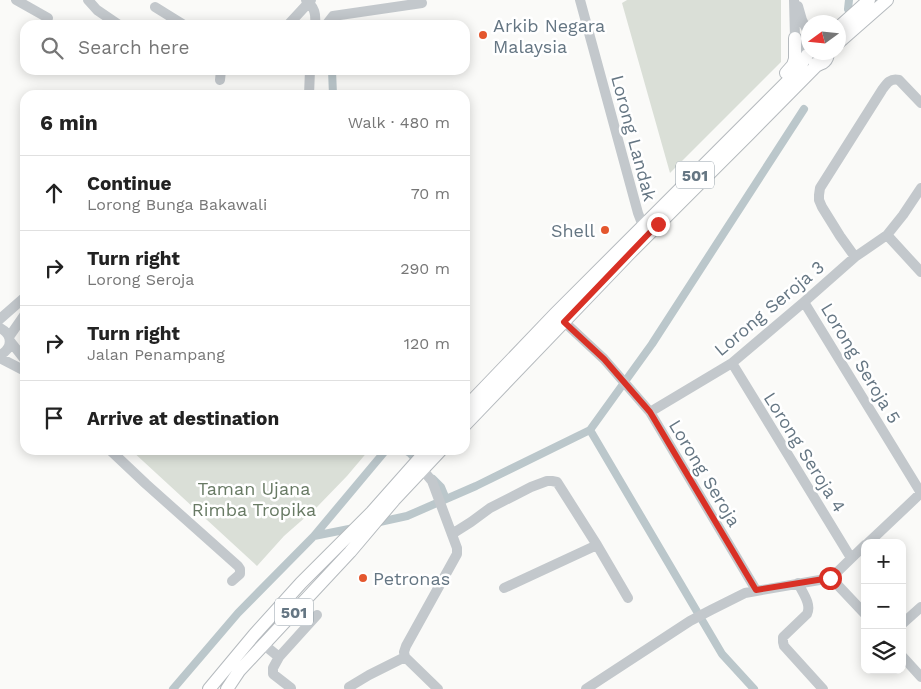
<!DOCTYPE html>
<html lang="en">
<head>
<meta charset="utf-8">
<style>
  body { margin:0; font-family:"Work Sans",sans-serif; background:#f6f6f6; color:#222 }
  .controls { position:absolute; right:15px; bottom:15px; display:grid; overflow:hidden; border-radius:10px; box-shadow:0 2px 12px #0003 }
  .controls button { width:45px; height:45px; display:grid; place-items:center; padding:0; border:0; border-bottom:1px solid #e0e0e0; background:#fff; color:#222; font:25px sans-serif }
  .compass { position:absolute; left:801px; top:15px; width:45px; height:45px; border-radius:50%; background:#fff; box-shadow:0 2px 12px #0003; rotate:255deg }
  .stop { position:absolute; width:15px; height:15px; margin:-11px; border:4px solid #d93025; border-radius:50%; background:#fff }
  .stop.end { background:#d93025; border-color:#fff; box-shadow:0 1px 5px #0008 }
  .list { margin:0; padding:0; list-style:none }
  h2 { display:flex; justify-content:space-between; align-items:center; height:65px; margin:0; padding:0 20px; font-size:21px }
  h2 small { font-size:16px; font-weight:400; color:#767676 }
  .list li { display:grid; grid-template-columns:32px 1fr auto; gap:15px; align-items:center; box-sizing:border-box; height:75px; padding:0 20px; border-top:1px solid #e0e0e0 }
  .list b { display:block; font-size:19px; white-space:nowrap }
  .list p { margin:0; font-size:16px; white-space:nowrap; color:#767676 }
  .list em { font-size:16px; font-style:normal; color:#767676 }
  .icon { flex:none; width:28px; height:28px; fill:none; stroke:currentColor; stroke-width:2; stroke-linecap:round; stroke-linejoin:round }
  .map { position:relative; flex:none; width:921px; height:689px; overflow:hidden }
  .search { position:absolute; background:#fff; box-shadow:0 2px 12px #0003; left:20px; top:20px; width:450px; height:55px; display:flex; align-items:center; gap:12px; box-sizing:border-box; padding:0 18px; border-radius:15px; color:#767676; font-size:19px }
  .panel { position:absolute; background:#fff; box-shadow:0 2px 12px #0003; left:20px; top:90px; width:450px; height:365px; border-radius:15px }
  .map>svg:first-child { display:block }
  .green { fill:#dadfd7 }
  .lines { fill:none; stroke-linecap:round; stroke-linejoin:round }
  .canal { stroke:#bbc7cb; stroke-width:8 }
  .major-casing { stroke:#b5babe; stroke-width:14 }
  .minor { stroke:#c3c8cc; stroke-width:10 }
  .major { stroke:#fff; stroke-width:12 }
  .route { stroke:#d93025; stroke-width:6 }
  .poi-dot { fill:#e4572e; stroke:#fff; stroke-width:2 }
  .labels { text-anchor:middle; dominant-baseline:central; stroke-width:5; stroke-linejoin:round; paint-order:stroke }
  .shield { fill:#fff; stroke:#939fa8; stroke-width:1 }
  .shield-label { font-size:16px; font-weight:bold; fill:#657683 }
  .poi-label { font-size:18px; fill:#657683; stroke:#fff; text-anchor:start }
  .street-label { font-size:18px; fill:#657683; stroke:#fff }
  .park-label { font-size:18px; fill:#687a64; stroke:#fff }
</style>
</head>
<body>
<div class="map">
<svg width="921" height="689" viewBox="0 0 921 689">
  <rect width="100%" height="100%" fill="#fafaf8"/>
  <path class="green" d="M627 0H781V62L670 173 622 3Z
    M131 450H369L347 476 317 507 284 536 257 566Z"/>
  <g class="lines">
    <path class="canal" d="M848 9 849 0
      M332 70 333 95
      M590 430 722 654 754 689
      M405 450 410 453 419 463
      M433 479 441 487 446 499
      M375 523 407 516 476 486 590 430 652 344 804 109
      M314 536 386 450
      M173 689 238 613 314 536 354 528"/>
    <g class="major-casing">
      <path id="major" d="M838 28 869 0
        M838 43 887 0
        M815 64C823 65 828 60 828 52
        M786 73 793 65 795 59V38
        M465 408 555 314 796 73 807 55
        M465 425 630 253 749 134 816 66 822 63
        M209 689 254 635 301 583 372 512 427 450
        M227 689 239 671 350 552 394 500 441 450"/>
    </g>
    <path class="minor" d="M16 0 48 18
      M88 0 97 10 119 25
      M306 0C315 8 316 14 315 25
      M580 0 638 213 643 226
      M794 0 795 38 807 51
      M798 6 802 20 808 32
      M155 7 184 25
      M288 25 311 0
      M326 25 333 16 422 3
      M220 80 221 70
      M309 95 310 70
      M887 235 921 272
      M855 257 840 236 822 207 819 200V195L820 188 882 90C887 83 890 78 899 80L921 103
      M804 302 921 493
      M559 317 604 359 650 412 756 590
      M0 319 25 297
      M0 328C13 335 13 348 0 355
      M9 337 25 314
      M10 341 25 360
      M0 358 25 371
      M732 363 851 558
      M650 412 732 363 804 302 855 257 887 235 903 215 921 188
      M110 450 146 484 238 566 240 569V574L232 581
      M422 469 432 481 457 548V554L406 646 404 652 405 657 438 689
      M452 534 471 522 490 508 531 487 547 481H552L557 482 597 545 628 598
      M868 543 921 493
      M831 578 865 614
      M798 583C802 592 812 604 807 614L783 637V642L784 646 823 689
      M504 588 597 545
      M902 624 921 607
      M263 644 279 657
      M902 656 921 677
      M349 687 369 675 405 657
      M291 688 273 674V668L279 657 317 615
      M586 689 690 621 711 610 745 593 831 578 865 545"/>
    <use href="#major" class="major"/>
  </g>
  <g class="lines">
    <path class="route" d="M658 224 564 322 604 359 650 412 756 590 830 578"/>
  </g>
  <g class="poi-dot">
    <circle cx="483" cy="35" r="5"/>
    <circle cx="605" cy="230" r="5"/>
    <circle cx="363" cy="578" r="5"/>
  </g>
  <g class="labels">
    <g class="shield">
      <rect x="676" y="161.5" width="38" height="27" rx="4"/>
      <rect x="275" y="598.5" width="38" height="27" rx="4"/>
    </g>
    <g class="shield-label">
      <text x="695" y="175">501</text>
      <text x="294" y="612">501</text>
    </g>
    <g class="poi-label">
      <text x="493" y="25">Arkib Negara<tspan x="493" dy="21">Malaysia</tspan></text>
      <text x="595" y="230" text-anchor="end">Shell</text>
      <text x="373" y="578">Petronas</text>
    </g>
    <g class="street-label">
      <text transform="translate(634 138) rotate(75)">Lorong Landak</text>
      <text transform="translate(769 308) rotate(-40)">Lorong Seroja 3</text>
      <text transform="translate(861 363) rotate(59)">Lorong Seroja 5</text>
      <text transform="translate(805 452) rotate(58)">Lorong Seroja 4</text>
      <text transform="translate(705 473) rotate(59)">Lorong Seroja</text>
    </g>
    <g class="park-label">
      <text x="254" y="488">Taman Ujana<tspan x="254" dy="21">Rimba Tropika</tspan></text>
    </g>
  </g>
</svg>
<div class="controls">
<button>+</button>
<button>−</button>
<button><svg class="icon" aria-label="layers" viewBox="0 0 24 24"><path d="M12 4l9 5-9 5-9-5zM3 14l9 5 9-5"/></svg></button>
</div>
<svg class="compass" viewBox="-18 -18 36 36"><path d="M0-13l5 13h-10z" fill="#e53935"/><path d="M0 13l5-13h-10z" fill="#767676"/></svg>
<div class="stop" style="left:830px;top:578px"></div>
<div class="stop end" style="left:658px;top:224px"></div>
<div class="search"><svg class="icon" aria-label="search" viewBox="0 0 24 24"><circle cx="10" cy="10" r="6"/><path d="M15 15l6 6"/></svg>Search here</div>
<section class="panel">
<h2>6 min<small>Walk · 480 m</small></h2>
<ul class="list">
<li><svg class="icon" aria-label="ahead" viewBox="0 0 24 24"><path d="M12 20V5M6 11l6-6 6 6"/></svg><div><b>Continue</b><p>Lorong Bunga Bakawali</p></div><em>70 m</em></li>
<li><svg class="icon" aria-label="right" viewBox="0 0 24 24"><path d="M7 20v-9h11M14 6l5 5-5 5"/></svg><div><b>Turn right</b><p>Lorong Seroja</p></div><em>290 m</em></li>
<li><svg class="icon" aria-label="right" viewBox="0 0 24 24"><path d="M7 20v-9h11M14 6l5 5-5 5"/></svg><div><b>Turn right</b><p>Jalan Penampang</p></div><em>120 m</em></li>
<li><svg class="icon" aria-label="arrive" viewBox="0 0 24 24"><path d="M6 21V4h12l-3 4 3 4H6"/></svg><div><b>Arrive at destination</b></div></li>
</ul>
</section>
</div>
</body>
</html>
